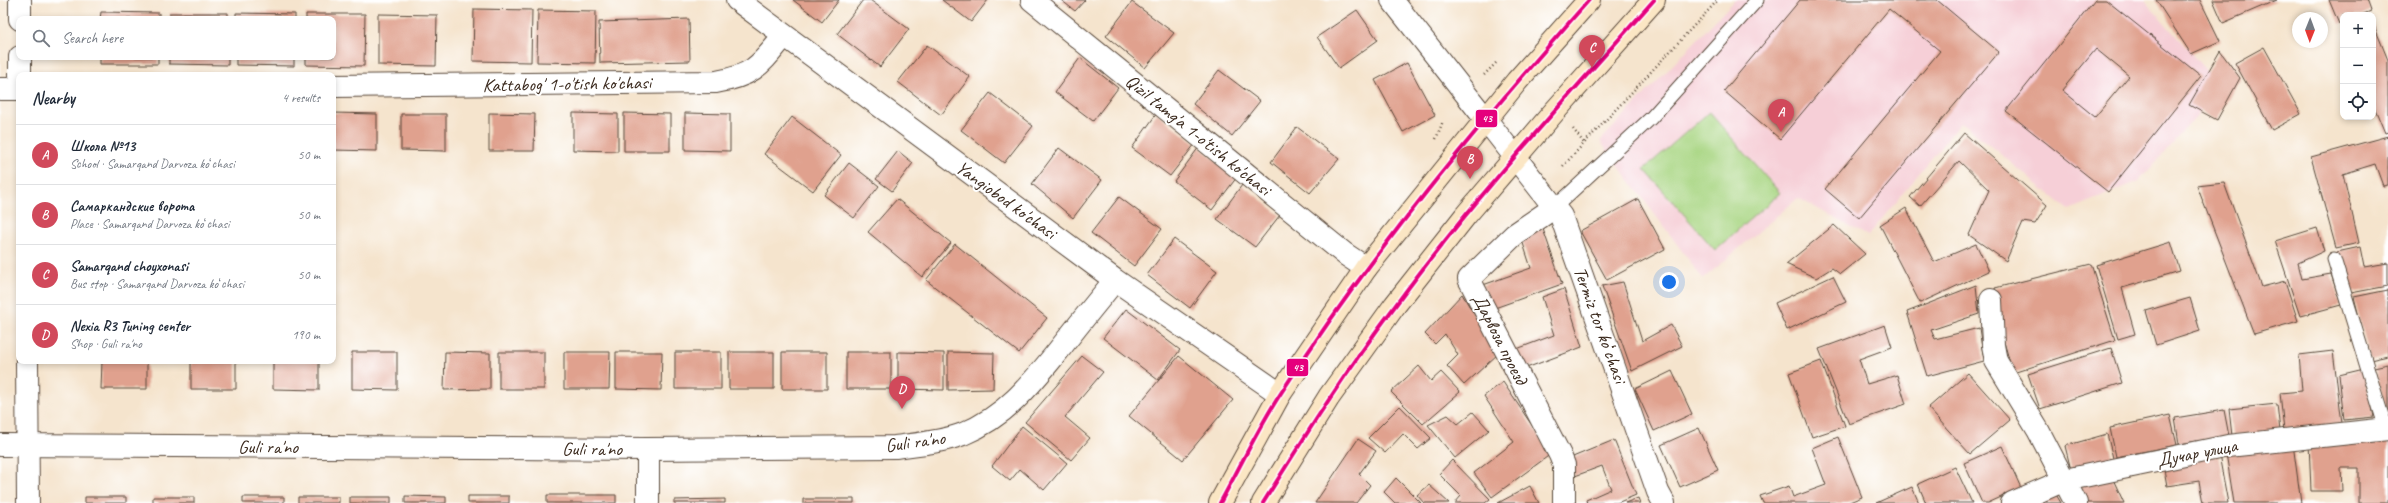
<!DOCTYPE html>
<html lang="en">
<head>
<meta charset="utf-8">
<style>
  body { margin:0; font-family:Caveat,sans-serif; background:#f6f6f7; color:#1f2937 }
  .controls { position:absolute; right:12px; top:12px; display:grid; overflow:hidden; border-radius:8px; box-shadow:0 2px 6px #0003 }
  .controls button { width:36px; height:36px; display:grid; place-items:center; padding:0; border:0; border-bottom:1px solid #e0e1e3; background:#fff; color:#1f2937; font:20px sans-serif }
  .compass { position:absolute; left:2292px; top:12px; width:36px; height:36px; border-radius:50%; background:#fff; box-shadow:0 2px 6px #0003; rotate:181deg }
  .you { position:absolute; left:1669px; top:282px; width:14px; height:14px; margin:-10px; border:3px solid #fff; border-radius:50%; background:#1a73e8; box-shadow:0 0 0 6px #1a73e833 }
  .badge { display:grid; place-items:center; width:26px; height:26px; border-radius:50%; background:#d1495b; color:#fff; font-size:13px; font-weight:700 }
  .pin { position:absolute; translate:-50% -33px; filter:drop-shadow(0 1px 2px #0008) }
  .pin::after { content:''; position:absolute; top:21px; width:14px; height:12px; background:inherit; clip-path:polygon(0 0,100% 0,50% 100%) }
  .list { margin:0; padding:0; list-style:none }
  h2 { display:flex; justify-content:space-between; align-items:center; height:52px; margin:0; padding:0 16px; font-size:17px }
  h2 small { font-size:13px; font-weight:400; color:#747a83 }
  .list li { display:grid; grid-template-columns:26px 1fr auto; gap:12px; align-items:center; box-sizing:border-box; height:60px; padding:0 16px; border-top:1px solid #e0e1e3 }
  .list b { display:block; font-size:15px; white-space:nowrap }
  .list p { margin:0; font-size:13px; white-space:nowrap; color:#747a83 }
  .list em { font-size:13px; font-style:normal; color:#747a83 }
  .icon { flex:none; width:22px; height:22px; fill:none; stroke:currentColor; stroke-width:2; stroke-linecap:round; stroke-linejoin:round }
  .map { position:relative; flex:none; width:2388px; height:503px; overflow:hidden }
  .search { position:absolute; background:#fff; box-shadow:0 2px 6px #0003; left:16px; top:16px; width:320px; height:44px; display:flex; align-items:center; gap:10px; box-sizing:border-box; padding:0 14px; border-radius:8px; color:#747a83; font-size:15px }
  .panel { position:absolute; background:#fff; box-shadow:0 2px 6px #0003; left:16px; top:72px; width:320px; height:292px; border-radius:8px }
  .map>svg:first-child { display:block }
  .built { fill:#f6cfd7 }
  .green { fill:#a8d582; stroke:#728050 }
  .building { fill:#e0a18e; fill-rule:evenodd }
  .lines { fill:none; stroke-linecap:round; stroke-linejoin:round }
  .service-casing { stroke:#574638; stroke-width:15 }
  .minor-casing { stroke:#574638; stroke-width:24 }
  .tertiary-casing { stroke:#574638; stroke-width:24 }
  .secondary-casing { stroke:#574638; stroke-width:24 }
  .path { stroke:#574638; stroke-width:2.5; stroke-dasharray:1 3; stroke-linecap:butt }
  .service { stroke:#fff; stroke-width:13 }
  .minor { stroke:#fff; stroke-width:22 }
  .tertiary { stroke:#fff; stroke-width:22 }
  .secondary { stroke:#fbe6c4; stroke-width:22 }
  .bus-1-casing { stroke:#fff; stroke-width:7 }
  .bus-1 { stroke:#e5007d; stroke-width:4 }
  .labels { text-anchor:middle; dominant-baseline:central; stroke-width:4; stroke-linejoin:round; paint-order:stroke }
  .street-label { font-size:19px; fill:#3b2a1e; stroke:#fff }
  .line-badge { stroke:#fff; stroke-width:1.5 }
  .badge-label { font-size:11px; text-anchor:middle; font-weight:bold; fill:#fff }
</style>
</head>
<body>
<div class="map">
<svg width="2388" height="503" viewBox="0 0 2388 503">
  <rect width="100%" height="100%" fill="#fff"/>
  <filter id="ink" filterUnits="userSpaceOnUse"><feTurbulence type="fractalNoise" baseFrequency=".025" numOctaves="2"/><feDisplacementMap in="SourceGraphic" scale="8" xChannelSelector="R" yChannelSelector="G"/><feConvolveMatrix kernelMatrix="1 2 1 2 8 2 1 2 1" color-interpolation-filters="sRGB"/></filter>
  <filter id="wash" filterUnits="userSpaceOnUse"><feTurbulence type="fractalNoise" baseFrequency=".012" numOctaves="4" result="noise"/><feDisplacementMap in="SourceGraphic" scale="16" xChannelSelector="R" yChannelSelector="G"/><feGaussianBlur stdDeviation="0.9" result="paint"/><feColorMatrix in="noise" values="0 0 0 0 0 0 0 0 0 0 0 0 0 0 0 0 0 1.4 0 .05"/><feComposite in="paint" operator="in"/></filter>
  <g filter="url(#wash)">
    <rect width="100%" height="100%" fill="#f5e4cd"/>
    <path class="built" d="M1735 0H2145L2221 88 2139 181 2069 210 1961 122 1868 236 1798 198 1703 279 1600 141Z"/>
    <path class="green" d="M1709 112 1780 193 1715 250 1644 169Z"/>
    <g id="blocks">
      <path class="building" d="M793 0H839L822 22Z
        M863 0H870L909 29 880 67 837 34Z
        M942 0H988L971 22Z
        M1061 0H1085L1075 11Z
        M1800 0H1937L1999 52 1859 218 1825 189 1940 51 1889 9 1780 139 1724 91Z
        M2095 0H2106L2201 76 2108 192 2006 111ZM2096 49 2129 76 2095 117 2062 90Z
        M2156 0H2200L2220 41 2191 54Z
        M2213 0H2277L2223 23Z
        M2329 0H2367L2371 11 2361 15H2343V22L2339 24Z
        M1132 2 1174 33 1145 68 1106 36Z
        M474 9 532 10 531 62 473 61Z
        M538 10 596 11 595 63 537 62Z
        M1357 10 1378 40 1339 68 1317 37Z
        M101 12 159 13V19H100Z
        M170 13H228V19H170Z
        M236 13 295 14V19H236Z
        M306 14H365L364 66 306 65V57H333V19H306Z
        M378 14 437 15 436 66 378 65Z
        M689 19 690 61 600 63 599 22Z
        M2373 23 2388 60V132L2385 133 2373 104Z
        M927 45 970 77 941 115 898 82Z
        M2264 47 2301 114 2272 130 2235 63Z
        M2220 51 2240 78 2217 120 2189 105Z
        M100 57H158V64H100Z
        M169 57H228V65L169 64Z
        M236 57H294V66L236 65Z
        M1080 58 1118 88 1093 121 1055 92Z
        M1407 63 1435 115 1403 132 1375 80Z
        M1219 70 1260 101 1232 136 1193 104Z
        M990 93 1033 126 1004 163 961 130Z
        M333 113 377 114V151L333 150Z
        M489 113 535 114 534 151H489Z
        M573 113 618 114V151L573 150Z
        M624 113 670 114V151H624Z
        M685 113 730 114V151L685 150Z
        M1157 113 1195 144 1170 176 1132 148Z
        M401 114H446V151L401 150Z
        M792 117 841 155 813 191 764 154Z
        M1297 127 1339 159 1310 193 1271 162Z
        M1964 133 2047 205 2035 224 2023 222 2006 261 1969 235 1989 190 1959 161 1920 206 1910 197Z
        M2388 136V185L2383 186 2375 164 2343 174 2359 243 2336 248 2311 157Z
        M1199 147 1237 177 1212 210 1174 181Z
        M1059 148 1102 180 1073 218 1032 184Z
        M898 151 913 163 892 191 876 179Z
        M849 163 879 186 854 218 824 195Z
        M2224 183 2262 287 2285 281 2298 321 2254 334 2197 186Z
        M1242 185 1280 215 1255 247 1217 219Z
        M1119 197 1162 229 1134 266 1091 233Z
        M897 199 951 243 922 277 868 232Z
        M1638 199 1665 249 1607 280 1580 231Z
        M1906 208 1934 262 1976 244 1989 271 1920 303 1880 225Z
        M1834 225 1865 254 1840 274 1832 268 1816 278 1786 264Z
        M2317 228 2324 251 2298 263 2302 279 2331 274 2341 305 2300 316 2275 241Z
        M1543 229 1562 284 1492 309 1483 285 1531 268 1521 237Z
        M1174 239 1217 271 1190 308 1147 275Z
        M2171 242 2180 271 2122 288 2135 334 2118 339 2096 265Z
        M955 244 1047 318 1019 353 926 280Z
        M2360 247 2364 267 2388 263V286L2351 293 2337 252Z
        M2091 264 2115 340 2013 373 2000 328 1995 288Z
        M1833 276 1846 302 1787 330 1775 303Z
        M1623 282 1642 341 1671 325 1682 346 1632 371 1602 286Z
        M1976 285 1979 314 1931 330 1935 339 1979 328 1984 361 1927 376 1907 312Z
        M1564 289 1582 347 1521 370 1514 350 1554 335 1542 297Z
        M2388 290V356L2370 360 2354 297Z
        M1462 294 1498 354 1464 385 1447 366 1458 355 1445 334 1435 344 1425 334Z
        M2190 298 2200 331 2156 345 2146 311Z
        M1126 309 1180 350 1158 380 1103 338Z
        M1885 325 1892 347 1859 359 1867 384 1897 375 1906 404 1849 424 1819 349Z
        M2111 348 2122 383 2040 409 2028 374Z
        M2333 351 2342 423 2284 430 2280 393 2302 391 2299 355Z
        M352 352H397V390L352 389Z
        M445 352 490 353V389L444 390Z
        M499 352H544V389H499Z
        M564 352H610L609 389H564Z
        M616 352H662L661 390 616 389Z
        M675 352H721V389H675Z
        M729 352H774V389H729Z
        M782 352H827V389H782Z
        M846 352H891V389H846Z
        M898 352 944 353V390L898 389Z
        M948 352 994 353 993 389 948 390Z
        M1082 356 1103 372 1065 417 1090 438 1071 460 1025 422Z
        M1179 356 1233 400 1183 460 1129 416Z
        M102 361H147V389H101Z
        M191 361H236V389H191Z
        M273 361H319V390L273 389Z
        M1821 361 1845 426 1812 437 1789 373Z
        M2388 364V414L2374 367Z
        M1419 366 1431 381 1441 372 1460 392 1423 424 1391 392Z
        M2364 369 2374 417 2344 420 2339 375Z
        M1672 371 1692 414 1654 431 1635 389Z
        M1968 373 2010 420 1970 454 1928 408Z
        M1503 382 1551 454 1492 497 1474 473 1514 442 1484 396Z
        M2277 404 2280 431 2232 436 2229 409Z
        M1400 406 1431 438 1418 449 1403 434 1385 453 1368 438Z
        M2224 410 2229 436 2179 444 2175 418Z
        M1473 412 1489 430 1455 458 1428 425 1448 415 1458 424Z
        M2170 415 2177 445 2116 457 2110 428Z
        M1022 426 1067 463 1044 490 1020 469 1010 481 992 466Z
        M1699 428 1718 470 1680 487 1661 445Z
        M2107 434 2113 458 2071 470 2065 446Z
        M2388 436V503H2359V468H2341L2342 491H2311L2309 442Z
        M1838 437 1862 497 1847 503H1763L1760 496 1789 486 1793 497 1826 485 1812 448Z
        M1358 439 1376 451 1359 474 1370 485 1356 503H1315Z
        M1614 440 1636 495 1617 503H1587L1586 500 1611 489 1602 466 1575 476 1568 459Z
        M2293 444 2301 503H2234L2226 453Z
        M2002 446 2021 488 1988 503H1982L1964 463Z
        M2219 455 2228 503H2203L2199 481 2167 486 2163 464Z
        M1452 460 1490 499 1485 503H1455L1461 496 1439 474Z
        M1955 467 1972 503H1926L1918 484Z
        M2111 475 2124 503H2080L2081 482Z
        M1396 478 1421 503H1395L1384 492Z
        M1429 485 1449 503H1424L1417 495Z
        M1530 486 1539 503H1498Z
        M1912 487 1919 503H1876Z
        M2054 491 2061 503H2032Z
        M547 495H616V503H547Z
        M405 496 446 497V503H405Z
        M468 496H509V503H468Z
        M85 497H126V503H85Z
        M153 497H194V503H153Z
        M243 497H284V503H243Z
        M298 497H339V503H298Z
        M350 497H391V503H350Z
        M1638 498 1640 503H1625Z
        M725 499V503H674V500Z
        M803 499H854V503H803Z"/>
    </g>
  </g>
  <g filter="url(#ink)">
    <use href="#blocks" fill-opacity="0" stroke="#574638" stroke-width="1"/>
    <g class="lines">
      <g class="service-casing">
        <path id="service" d="M1555 207 1651 118 1757 0
          M2334 259 2386 429"/>
      </g>
      <g class="minor-casing">
        <path id="minor" d="M20 0V19
          M1032 0 1345 254 1366 268
          M1392 0 1487 121
          M20 57V75
          M333 86 716 82C755 75 760 65 784 36
          M0 89H19
          M1555 207 1514 235 1469 279 1560 455 1564 465V503
          M1991 300 1993 345 1996 361 2038 430 2076 503
          M27 361 28 503
          M648 449V503
          M2012 503 2065 480 2228 446 2388 429"/>
      </g>
      <g class="tertiary-casing">
        <path id="tertiary" d="M737 0 1115 280 1280 394
          M1487 121 1561 216 1658 492 1664 503
          M0 445 648 449 895 447C917 444 942 442 963 434 1007 416 1033 382 1062 346 1079 324 1097 302 1115 280"/>
      </g>
      <g class="secondary-casing">
        <path id="secondary" d="M1220 503 1280 394 1366 268 1517 81 1589 0
          M1263 503 1329 397 1395 305 1466 215 1554 112 1654 0"/>
      </g>
      <path class="path" d="M1484 75 1497 62
        M1573 129 1584 143
        M1436 139 1443 121
        M1563 166 1718 0"/>
      <use href="#service" class="service"/>
      <use href="#minor" class="minor"/>
      <use href="#tertiary" class="tertiary"/>
      <use href="#secondary" class="secondary"/>
      <g class="bus-1-casing">
        <path id="bus-1" d="M1220 503C1240 467 1258 428 1281 393 1371 253 1479 124 1589 0
          M1263 503C1305 436 1347 369 1395 306 1474 198 1565 100 1654 0"/>
      </g>
      <use href="#bus-1" class="bus-1"/>
    </g>
  </g>
  <g class="labels">
    <g class="street-label">
      <text transform="translate(567 84) rotate(-1)">Kattabog' 1-o'tish ko'chasi</text>
      <text transform="translate(1198 135) rotate(39)">Qizil tamg'a 1-o'tish ko'chasi</text>
      <text transform="translate(1006 200) rotate(36)">Yangiobod ko'chasi</text>
      <text transform="translate(1600 325) rotate(70)">Termiz tor koʻchasi</text>
      <text transform="translate(1500 339) rotate(63)">Дарвоза проезд</text>
      <text transform="translate(915 442) rotate(-8)">Guli ra'no</text>
      <text x="268" y="447">Guli ra'no</text>
      <text x="592" y="449">Guli ra'no</text>
      <text transform="translate(2197 453) rotate(-11)">Дучар улица</text>
    </g>
  </g>
  <g class="line-badge">
    <rect x="1475" y="109" width="23" height="19" rx="4" fill="#e5007d"/>
    <rect x="1286" y="358" width="23" height="19" rx="4" fill="#e5007d"/>
  </g>
  <g class="badge-label">
    <text x="1487" y="122">43</text>
    <text x="1298" y="371">43</text>
  </g>
</svg>
<div class="controls">
<button>+</button>
<button>−</button>
<button><svg class="icon" aria-label="locate" viewBox="0 0 24 24"><circle cx="12" cy="12" r="6"/><path d="M12 2v4M12 18v4M2 12h4M18 12h4"/></svg></button>
</div>
<svg class="compass" viewBox="-18 -18 36 36"><path d="M0-13l5 13h-10z" fill="#e53935"/><path d="M0 13l5-13h-10z" fill="#747a83"/></svg>
<div class="you"></div>
<div class="pin badge" style="left:1781px;top:132px">A</div>
<div class="pin badge" style="left:1470px;top:179px">B</div>
<div class="pin badge" style="left:1592px;top:68px">C</div>
<div class="pin badge" style="left:902px;top:409px">D</div>
<div class="search"><svg class="icon" aria-label="search" viewBox="0 0 24 24"><circle cx="10" cy="10" r="6"/><path d="M15 15l6 6"/></svg>Search here</div>
<section class="panel">
<h2>Nearby<small>4 results</small></h2>
<ul class="list">
<li><span class="badge">A</span><div><b>Школа №13</b><p>School · Samarqand Darvoza koʻchasi</p></div><em>50 m</em></li>
<li><span class="badge">B</span><div><b>Самаркандские ворота</b><p>Place · Samarqand Darvoza koʻchasi</p></div><em>50 m</em></li>
<li><span class="badge">C</span><div><b>Samarqand choyxonasi</b><p>Bus stop · Samarqand Darvoza koʻchasi</p></div><em>50 m</em></li>
<li><span class="badge">D</span><div><b>Nexia R3 Tuning center</b><p>Shop · Guli ra'no</p></div><em>190 m</em></li>
</ul>
</section>
</div>
</body>
</html>
